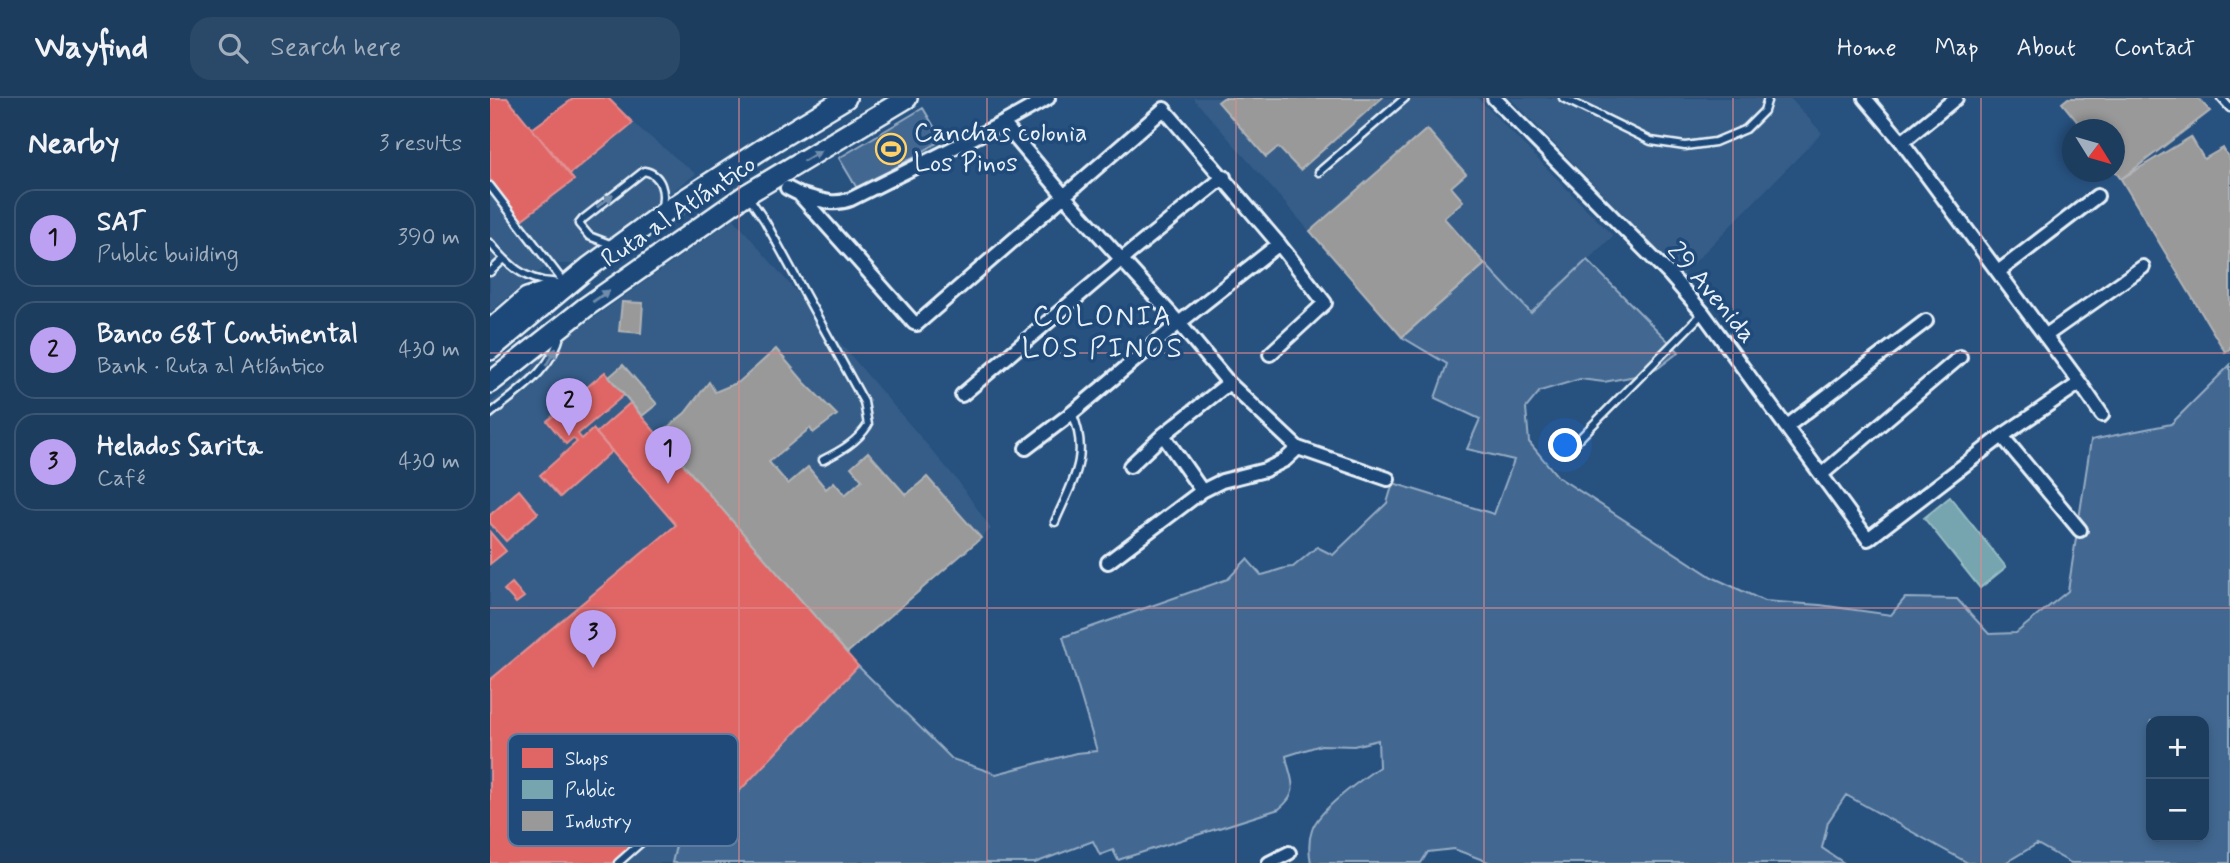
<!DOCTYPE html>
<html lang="en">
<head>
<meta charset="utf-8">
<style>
  body { margin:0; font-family:Mynerve,sans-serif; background:#2a4868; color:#f1f3f6 }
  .controls { position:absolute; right:21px; bottom:21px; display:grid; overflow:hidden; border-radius:14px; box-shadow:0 4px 10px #0003 }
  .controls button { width:63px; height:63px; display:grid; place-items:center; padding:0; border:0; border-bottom:2px solid #3b5674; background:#1d3d5f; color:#f1f3f6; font:35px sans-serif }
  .compass { position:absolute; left:1572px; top:21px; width:63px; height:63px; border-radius:50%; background:#1d3d5f; box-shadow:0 4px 10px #0003; rotate:127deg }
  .you { position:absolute; left:1076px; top:348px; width:24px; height:24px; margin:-18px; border:5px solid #fff; border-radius:50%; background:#1a73e8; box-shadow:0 0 0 10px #1a73e833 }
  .badge { display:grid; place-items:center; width:46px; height:46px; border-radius:50%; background:#bca0f2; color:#111; font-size:23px; font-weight:700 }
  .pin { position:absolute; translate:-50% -58px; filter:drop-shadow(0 2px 4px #0008) }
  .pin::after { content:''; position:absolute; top:37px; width:24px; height:21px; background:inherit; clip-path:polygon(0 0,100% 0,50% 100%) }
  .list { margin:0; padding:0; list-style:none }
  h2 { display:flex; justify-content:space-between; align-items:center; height:91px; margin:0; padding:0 28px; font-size:30px }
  h2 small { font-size:23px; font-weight:400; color:#a0aebd }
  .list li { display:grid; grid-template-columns:46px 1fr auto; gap:21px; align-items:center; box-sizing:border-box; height:98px; margin:0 14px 14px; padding:0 14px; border:2px solid #3b5674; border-radius:21px }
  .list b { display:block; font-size:26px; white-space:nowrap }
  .list p { margin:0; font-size:23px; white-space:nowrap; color:#a0aebd }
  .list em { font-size:23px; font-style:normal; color:#a0aebd }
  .icon { flex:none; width:38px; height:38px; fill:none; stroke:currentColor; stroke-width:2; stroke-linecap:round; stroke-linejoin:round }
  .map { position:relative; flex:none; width:1740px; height:765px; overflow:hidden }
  header { display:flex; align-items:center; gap:42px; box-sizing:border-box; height:98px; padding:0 35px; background:#1d3d5f; border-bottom:2px solid #3b5674 }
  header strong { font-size:33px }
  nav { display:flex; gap:38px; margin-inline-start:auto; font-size:24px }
  .search { width:490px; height:63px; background:#2a4868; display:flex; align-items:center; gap:18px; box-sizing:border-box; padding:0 24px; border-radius:21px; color:#a0aebd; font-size:26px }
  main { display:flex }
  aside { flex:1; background:#1d3d5f }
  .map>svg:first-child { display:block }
  .built { fill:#355d88 }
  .green { fill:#436891; stroke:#96acc4; stroke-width:2; fill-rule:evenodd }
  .shops { fill:#e06666; stroke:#e29092; stroke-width:2 }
  .public { fill:#76a5af; stroke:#98bcc5; stroke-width:2 }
  .industry { fill:#999; stroke:#b1b3b6; stroke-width:2 }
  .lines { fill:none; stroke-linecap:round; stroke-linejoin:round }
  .service-casing { stroke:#e8f1f8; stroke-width:11 }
  .minor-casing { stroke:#e8f1f8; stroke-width:18 }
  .trunk-casing { stroke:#e8f1f8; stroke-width:24 }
  .service { stroke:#1f4a7a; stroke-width:6 }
  .minor { stroke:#1f4a7a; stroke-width:12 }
  .trunk { stroke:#1f4a7a; stroke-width:19 }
  .oneway { fill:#6f8dac }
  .grid { fill:none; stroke:#df8c90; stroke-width:2; stroke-opacity:0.55 }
  .labels { text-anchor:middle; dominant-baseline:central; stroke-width:7; stroke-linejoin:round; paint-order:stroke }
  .poi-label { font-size:26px; fill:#e8f1f8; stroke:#1f4a7a; text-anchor:start }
  .street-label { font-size:26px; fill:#e8f1f8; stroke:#1f4a7a }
  .neighbourhood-label { font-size:28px; letter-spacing:2px; fill:#e8f1f8; stroke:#1f4a7a }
  .key { fill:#1f4a7a; stroke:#5b7ca0; stroke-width:2 }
  .key-label { font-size:19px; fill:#e8f1f8 }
</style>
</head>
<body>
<header>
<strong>Wayfind</strong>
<div class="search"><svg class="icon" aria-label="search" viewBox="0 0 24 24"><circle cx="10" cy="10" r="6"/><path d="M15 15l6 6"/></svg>Search here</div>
<nav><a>Home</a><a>Map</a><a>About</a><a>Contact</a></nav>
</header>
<main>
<aside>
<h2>Nearby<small>3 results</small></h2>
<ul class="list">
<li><span class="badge">1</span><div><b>SAT</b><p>Public building</p></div><em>390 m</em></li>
<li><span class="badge">2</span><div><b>Banco G&amp;T Continental</b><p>Bank · Ruta al Atlántico</p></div><em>430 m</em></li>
<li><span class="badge">3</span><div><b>Helados Sarita</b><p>Café</p></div><em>430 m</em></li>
</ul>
</aside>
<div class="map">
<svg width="1740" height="765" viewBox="0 0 1740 765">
  <rect width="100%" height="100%" fill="#27517f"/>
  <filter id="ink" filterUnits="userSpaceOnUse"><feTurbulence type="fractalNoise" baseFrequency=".0143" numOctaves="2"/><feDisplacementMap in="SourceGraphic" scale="14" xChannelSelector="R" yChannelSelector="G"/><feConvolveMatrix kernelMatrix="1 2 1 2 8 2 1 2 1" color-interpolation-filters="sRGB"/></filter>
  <g filter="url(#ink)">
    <path class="built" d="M0 0H17L42 31 84 0H118L143 25 206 76 88 163 82 166H69L64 162 0 214Z
      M703 0H988L1123 138 1041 216 912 239Z
      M1020 0H1300L1332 35 1192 177Z
      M244 121 469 384 501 431 357 555 368 568 220 724 197 694 170 716 189 735 182 765H0V305L36 277 55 254Z"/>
    <path class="green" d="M433 10 452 42 368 92 349 60Z
      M1097 162 1189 254 1167 271 1156 276 1114 284 1090 281 1050 293 1036 310 1039 344 1068 379 1222 479 1274 503 1330 507 1401 517 1415 500 1467 501 1499 536 1526 535 1578 493 1601 342 1681 326 1740 267V765H1581L1547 746 1515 765H1478L1356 697 1338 724 1332 750 1354 765H1001L964 751 938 754 931 765H821C819 755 818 743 822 732 829 711 871 682 889 669L888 642 864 648 831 647 796 658C800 682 812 693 789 711L628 762 623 752 610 757 603 743 545 765H182L189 735 220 724 368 568 462 661 506 676 586 655 607 653 573 539 738 481 757 461 771 477C783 475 792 469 803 469L827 449 843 457 897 405 903 385 1004 416 1024 362 977 351 990 321 945 300 957 266 912 239 995 166 1041 215ZM1661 623H1714V739H1661Z"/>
    <path class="shops" d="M0 0H17L84 82 31 122 0 81Z
      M84 0H118L143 25 80 76 42 31Z
      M115 274 134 297 88 336 92 341 103 331 122 353 70 399 50 377 87 344 83 340 76 346 57 323Z
      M140 305 368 568 220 724 186 680 124 731 142 751 122 765H0V582L186 427 106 335Z
      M29 392 48 415 16 443 0 425V417Z
      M0 434 16 453 0 466Z
      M22 485 34 499 26 505 14 492Z"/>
    <path class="public" d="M1460 399 1516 469 1490 490 1434 420Z"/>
    <path class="industry" d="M733 0H892L810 72 788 49 776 59 728 4Z
      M1578 0H1708L1720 13 1631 81 1624 72V32H1594L1572 5Z
      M937 31 976 76 961 89 973 103 954 120 995 166 912 239 820 133Z
      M1701 39 1714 61 1733 50 1740 62V251L1735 254 1631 81Z
      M132 204 153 205 151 235 129 233Z
      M286 251 315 285 347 317 323 335 320 330 279 364 298 386 318 369 336 391 344 384 355 397 372 382 361 369 378 354 416 397 437 379 491 440 357 555 168 337 195 315 219 284 225 294 249 284Z
      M133 267 167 306 152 318 119 279Z"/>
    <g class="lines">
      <g class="service-casing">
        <path id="service" d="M1073 0 1161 43 1195 48 1225 44 1256 31 1274 13 1278 0
          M1731 0 1740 10
          M829 74 915 0
          M0 88 72 182
          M258 98 275 123 374 304 378 327C367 344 351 353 333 362
          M0 145C17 165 34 183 62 184
          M120 146 99 138 89 126 93 121 154 73C172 76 176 95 171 111
          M0 174 14 161
          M0 316C28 293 62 273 71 235
          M1087 343 1213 215
          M565 424C582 384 601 359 582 315
          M128 765 154 742"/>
      </g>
      <g class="minor-casing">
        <path id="minor" d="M1004 0 1180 177 1213 215 1378 441 1512 338 1590 285
          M1375 0 1412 44 1590 285 1612 317
          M513 25 575 99 689 225 739 285 808 350 898 381
          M1412 44 1466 0
          M297 90 309 96 424 225 427 226 674 11 789 146 835 205 780 256
          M312 97C330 102 343 108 361 101L513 25 558 0
          M1508 174 1607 98
          M1555 238 1653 169
          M472 297 632 161 734 79
          M1296 329 1436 223
          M673 337 712 393
          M1512 338 1590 432
          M536 350 582 315 689 225 789 146
          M640 368 673 337 739 285
          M1332 376 1470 259
          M618 464 712 393 732 383 775 372 795 362 808 350
          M779 765 799 755"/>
      </g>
      <g class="trunk-casing">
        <path id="trunk" d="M0 232 37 200 65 191
          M0 252 99 169 169 118 280 46 356 0
          M0 285 96 209 257 96 417 0"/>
      </g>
      <use href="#service" class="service"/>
      <use href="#minor" class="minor"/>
      <use href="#trunk" class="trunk"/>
    </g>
    <defs><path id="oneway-solid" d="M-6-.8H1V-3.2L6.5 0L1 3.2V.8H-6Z" transform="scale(1.75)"/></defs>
    <g class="oneway">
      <use href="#oneway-solid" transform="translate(322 58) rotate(-31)"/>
      <use href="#oneway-solid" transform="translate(115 103) rotate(-38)"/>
      <use href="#oneway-solid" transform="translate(111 198) rotate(-35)"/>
      <use href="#oneway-solid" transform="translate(61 259) rotate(-59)"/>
    </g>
  </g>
  <path class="grid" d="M249 0V765M497 0V765M746 0V765M994 0V765M1243 0V765M1491 0V765M0 255H1740M0 510H1740"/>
  <defs>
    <g id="stadium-ring" transform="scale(1.575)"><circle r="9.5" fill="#1f4a7a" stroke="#ffd166" stroke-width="1.5"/><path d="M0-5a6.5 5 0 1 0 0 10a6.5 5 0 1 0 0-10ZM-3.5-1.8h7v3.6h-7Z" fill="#ffd166"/></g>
  </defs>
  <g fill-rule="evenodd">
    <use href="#stadium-ring" x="401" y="51"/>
  </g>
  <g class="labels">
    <g class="poi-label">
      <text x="424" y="36">Canchas colonia<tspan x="424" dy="30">Los Pinos</tspan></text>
    </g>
    <g class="street-label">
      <text transform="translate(189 114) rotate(-34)">Ruta al Atlántico</text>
      <text transform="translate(1221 195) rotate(50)">29 Avenida</text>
    </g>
    <g class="neighbourhood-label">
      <text x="613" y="219">COLONIA<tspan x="613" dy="32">LOS PINOS</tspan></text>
    </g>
  </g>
  <rect x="18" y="636" width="230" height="112" rx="10" class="key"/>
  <rect x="32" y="650" width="31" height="20" fill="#e06666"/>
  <rect x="32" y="682" width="31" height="19" fill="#76a5af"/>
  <rect x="32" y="713" width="31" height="20" fill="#999"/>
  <g class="key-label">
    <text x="75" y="667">Shops</text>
    <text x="75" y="698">Public</text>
    <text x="75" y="730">Industry</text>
  </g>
</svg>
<div class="controls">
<button>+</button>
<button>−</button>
</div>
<svg class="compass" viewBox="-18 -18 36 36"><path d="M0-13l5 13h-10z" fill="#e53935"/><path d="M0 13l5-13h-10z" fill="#a0aebd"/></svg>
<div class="you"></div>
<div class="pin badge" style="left:178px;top:386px">1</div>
<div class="pin badge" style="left:79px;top:338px">2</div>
<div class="pin badge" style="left:103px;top:570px">3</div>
</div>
</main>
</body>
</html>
